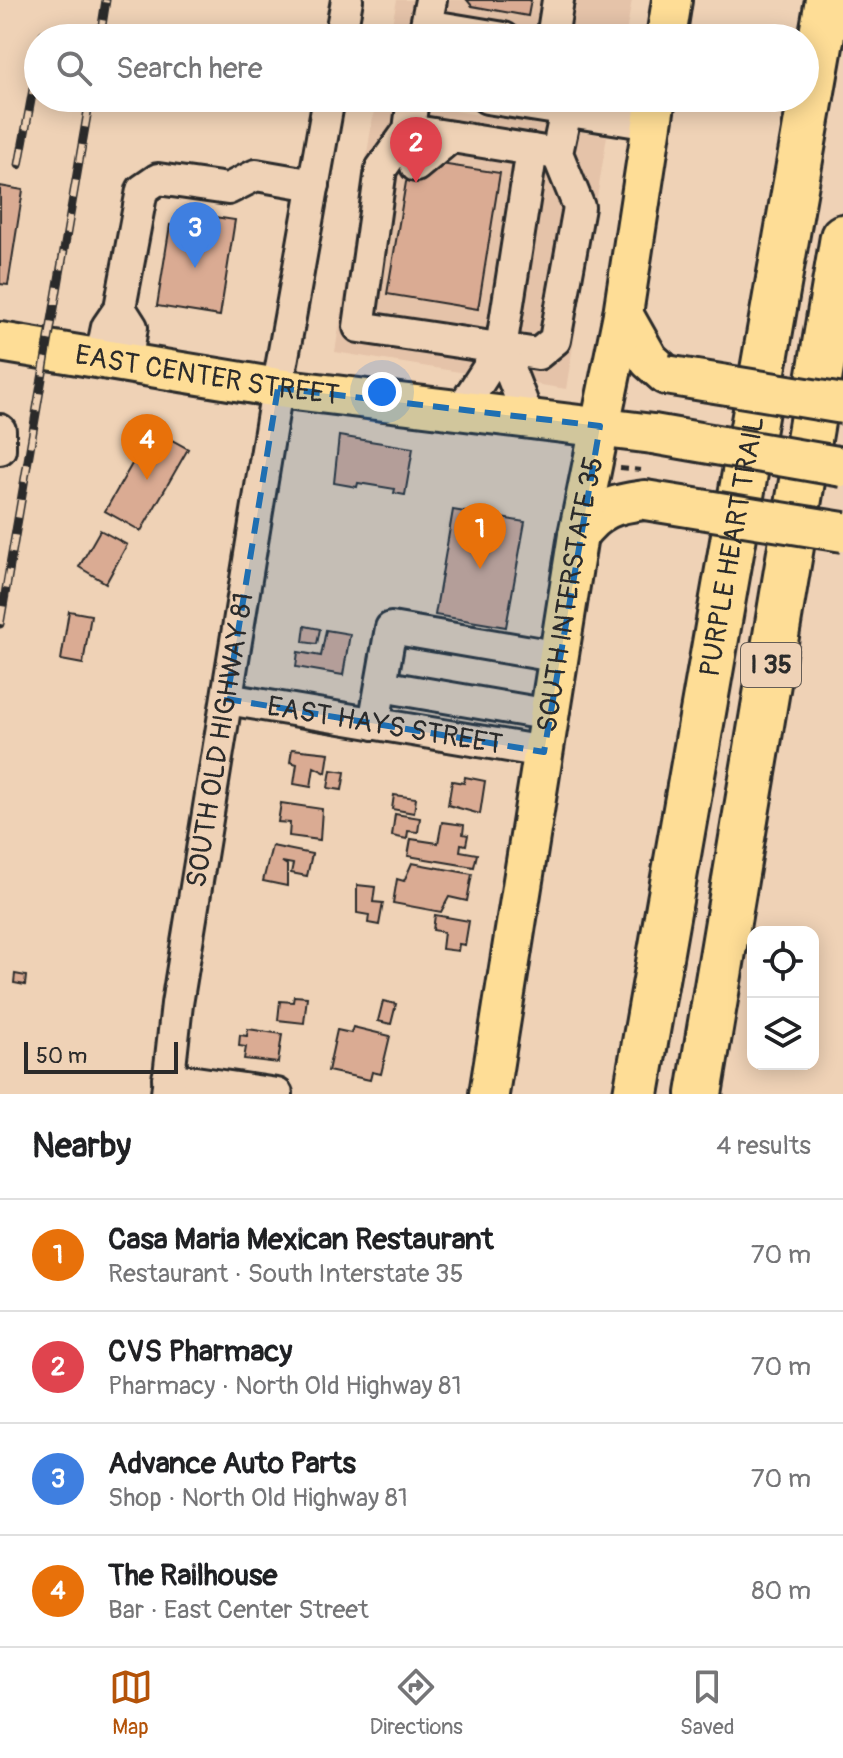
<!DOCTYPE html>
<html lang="en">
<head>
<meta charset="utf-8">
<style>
  body { margin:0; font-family:Pangolin,sans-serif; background:#f2f2f2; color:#202124 }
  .controls { position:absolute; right:24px; bottom:24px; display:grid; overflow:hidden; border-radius:16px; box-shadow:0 4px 20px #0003 }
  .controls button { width:72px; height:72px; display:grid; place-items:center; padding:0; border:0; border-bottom:2px solid #e0e0e0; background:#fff; color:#202124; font:40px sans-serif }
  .scale { position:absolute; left:24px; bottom:20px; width:154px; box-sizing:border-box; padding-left:8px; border:4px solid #2b2b2b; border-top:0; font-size:22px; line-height:28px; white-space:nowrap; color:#2b2b2b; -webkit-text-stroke:6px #efd2b6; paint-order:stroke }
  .you { position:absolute; left:382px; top:392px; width:28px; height:28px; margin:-20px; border:6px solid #fff; border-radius:50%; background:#1a73e8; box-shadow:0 0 0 12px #1a73e833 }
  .badge { display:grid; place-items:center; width:52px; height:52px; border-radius:50%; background:#b45309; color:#fff; font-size:26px; font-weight:700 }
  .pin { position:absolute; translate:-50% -66px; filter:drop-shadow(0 2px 4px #0008) }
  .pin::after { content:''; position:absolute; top:42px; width:28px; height:24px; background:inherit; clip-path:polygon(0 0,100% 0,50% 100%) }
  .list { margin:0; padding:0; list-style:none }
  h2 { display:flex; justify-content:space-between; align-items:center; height:104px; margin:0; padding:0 32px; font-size:34px }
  h2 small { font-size:26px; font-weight:400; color:#757577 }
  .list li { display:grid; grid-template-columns:52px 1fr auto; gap:24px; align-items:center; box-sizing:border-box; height:112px; padding:0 32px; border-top:2px solid #e0e0e0 }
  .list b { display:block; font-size:30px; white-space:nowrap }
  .list p { margin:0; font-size:26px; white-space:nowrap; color:#757577 }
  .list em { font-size:26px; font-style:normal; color:#757577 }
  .icon { flex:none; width:44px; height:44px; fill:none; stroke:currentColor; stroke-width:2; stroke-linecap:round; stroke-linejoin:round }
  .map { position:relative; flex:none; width:843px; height:1094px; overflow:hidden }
  .search { position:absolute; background:#fff; box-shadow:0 4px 20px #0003; left:24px; right:24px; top:24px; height:88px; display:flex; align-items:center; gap:20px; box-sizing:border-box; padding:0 28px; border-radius:44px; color:#757577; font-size:30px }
  .sheet { height:552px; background:#fff }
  nav { display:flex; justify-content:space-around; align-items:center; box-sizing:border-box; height:112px; border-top:2px solid #e0e0e0; background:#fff; font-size:22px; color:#757577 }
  nav a { display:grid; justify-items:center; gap:4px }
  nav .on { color:#b45309 }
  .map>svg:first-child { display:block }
  .built { fill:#e5c3a9 }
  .building { fill:#daab93; stroke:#2b2b2b; stroke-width:2 }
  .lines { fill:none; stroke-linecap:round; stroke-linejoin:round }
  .minor-casing { stroke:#2b2b2b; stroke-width:36 }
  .major-casing { stroke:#2b2b2b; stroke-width:44 }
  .highway-casing { stroke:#2b2b2b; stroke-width:50 }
  .path { stroke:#2b2b2b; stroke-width:4; stroke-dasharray:8 6; stroke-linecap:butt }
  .minor { stroke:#efd2b6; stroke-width:30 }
  .major { stroke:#fedd96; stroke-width:38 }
  .highway { stroke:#fedd96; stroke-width:44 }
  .rail-casing { stroke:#2b2b2b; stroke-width:9 }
  .rail { stroke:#efd2b6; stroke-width:6; stroke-dasharray:18; stroke-linecap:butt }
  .major-bridge-casing { stroke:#2b2b2b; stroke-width:44; stroke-linecap:butt }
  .major-bridge { stroke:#fedd96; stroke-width:38 }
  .marked { fill:#1f6fb2; fill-opacity:0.2; stroke:#1f6fb2; stroke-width:6; stroke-dasharray:16 10; stroke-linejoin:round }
  .labels { text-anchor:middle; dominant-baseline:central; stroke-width:7; stroke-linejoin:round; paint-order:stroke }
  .shield { fill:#efd2b6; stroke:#665d55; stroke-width:2 }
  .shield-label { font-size:26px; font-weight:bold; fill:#2b2b2b }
  .street-label { font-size:28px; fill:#2b2b2b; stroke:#efd2b6 }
</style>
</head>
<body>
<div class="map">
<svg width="843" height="1094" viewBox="0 0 843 1094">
  <rect width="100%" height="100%" fill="#efd2b6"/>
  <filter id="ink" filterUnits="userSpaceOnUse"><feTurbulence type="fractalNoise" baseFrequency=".0125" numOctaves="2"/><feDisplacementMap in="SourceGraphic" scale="16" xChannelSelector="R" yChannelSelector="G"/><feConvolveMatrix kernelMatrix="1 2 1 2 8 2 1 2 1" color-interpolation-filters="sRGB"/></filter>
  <g filter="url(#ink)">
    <path class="built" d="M397 0H632L625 38H389Z
      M376 98 607 136 566 389 335 352Z"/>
    <path class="building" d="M467 0H531L528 16 472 6Z
      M434 163 500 173 478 309 387 294 406 182Z
      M0 186 23 190 8 285 0 284Z
      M208 216 235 220 220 316 157 306 170 225 206 230Z
      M152 429 188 449 141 531 105 511Z
      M339 436 413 448 405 495 394 493 395 489 358 483 357 487 334 483Z
      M453 510 525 522 506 627 435 615Z
      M100 530 127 545 106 583 79 567Z
      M69 611 91 615 83 664 61 660Z
      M305 626 320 629 317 644 303 642Z
      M326 630 350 634 343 675 296 667 298 652 321 656Z
      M292 749 329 753 326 773 314 767 311 787 294 784 297 764 290 762Z
      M331 770 345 772 342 790 328 788Z
      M465 777 485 781 480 814 448 805 452 781 464 783Z
      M394 795 416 798 414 813 392 809Z
      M281 803 322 809 320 840 289 836 290 823 278 822Z
      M395 814 420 818 418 832 408 831 407 839 392 836Z
      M442 822 464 825 463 834 468 835 466 845 461 844 460 851 477 854 474 867 408 856 411 839 438 843Z
      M272 846 312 854 307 876 291 873 293 864 282 862 287 865V886L263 881Z
      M412 863 472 874 467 901 449 897 441 912 393 903 397 879 404 881Z
      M357 885 375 887 373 902 383 903 379 925 368 923 369 915 357 913Z
      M435 915 469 921 465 945 459 944 458 951 442 949 444 932 433 930Z
      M15 974 26 976 25 985 14 983Z
      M294 996 307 997 304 1023 278 1020 280 1001 293 1002Z
      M383 1001 396 1004 391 1024 378 1021Z
      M353 1027 390 1036 381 1074 372 1072 370 1080 328 1071 337 1030 351 1033Z
      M248 1029 282 1034 278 1063 244 1059 246 1047 239 1046 240 1035 247 1036Z"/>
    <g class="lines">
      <g class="minor-casing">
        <g id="minor">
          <path d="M431 0 426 25 504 38"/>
          <path d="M340 38 347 0"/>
          <path d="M552 38 558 0"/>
          <path d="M413 98 409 130 381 169 359 327 538 354 555 340 579 207 557 153 566 111"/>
          <path d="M487 98 651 124"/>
          <path d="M409 130 551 153"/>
          <path d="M416 166 451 137"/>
          <path d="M120 308 132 327 126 365"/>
          <path d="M501 348 532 150"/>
          <path d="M100 360 107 327 120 308 142 190 158 179 228 189 256 175 314 185"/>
          <path d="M461 410 501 348 528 417"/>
          <path d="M0 430V449"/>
          <path d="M381 686 550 715"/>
          <path id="s1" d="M227 699 544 752"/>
          <path d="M374 724 391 628 560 657"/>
          <path d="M168 1078 277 1094"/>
          <path id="s2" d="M167 1094 177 1004 273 413 329 98"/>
        </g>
      </g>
      <g class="major-casing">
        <g id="major">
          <path d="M666 38 672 0"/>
          <path d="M623 314 649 360 666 375"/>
          <path id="s3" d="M0 342 278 388 653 434"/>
          <path d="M578 535C599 508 613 504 645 500"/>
          <path id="s4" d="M489 1094 578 535 623 314 656 98"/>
        </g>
      </g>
      <g class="highway-casing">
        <g id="highway">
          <path id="s5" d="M636 1094 828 0"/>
          <path d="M699 1094 843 237"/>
        </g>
      </g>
      <path class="path" d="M620 468 641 470"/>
      <use href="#minor" class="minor"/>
      <use href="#major" class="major"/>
      <use href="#highway" class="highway"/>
      <g class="rail-casing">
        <path id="rail" d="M42 38 43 34
          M100 38 106 0
          M19 165 38 62
          M0 624 90 98"/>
      </g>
      <use href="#rail" class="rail"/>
      <g class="major-bridge-casing">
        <path id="major-bridge" d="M666 375 843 404
          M653 434 843 467
          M645 500 843 532"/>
      </g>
      <use href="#major-bridge" class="major-bridge"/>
    </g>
  </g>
  <path class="marked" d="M278 388 600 426 544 752 227 699Z"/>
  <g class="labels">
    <rect class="shield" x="741" y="643" width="60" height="44" rx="6"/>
    <g class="shield-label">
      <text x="771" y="665">I 35</text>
    </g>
    <g class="street-label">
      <text stroke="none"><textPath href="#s3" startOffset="210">EAST CENTER STREET</textPath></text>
      <text stroke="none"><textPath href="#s5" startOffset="556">PURPLE HEART TRAIL</textPath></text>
      <text stroke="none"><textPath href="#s4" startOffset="506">SOUTH INTERSTATE 35</textPath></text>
      <text stroke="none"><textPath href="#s1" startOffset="160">EAST HAYS STREET</textPath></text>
      <text stroke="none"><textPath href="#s2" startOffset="358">SOUTH OLD HIGHWAY 81</textPath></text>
    </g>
  </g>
</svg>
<div class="controls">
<button><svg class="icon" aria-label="locate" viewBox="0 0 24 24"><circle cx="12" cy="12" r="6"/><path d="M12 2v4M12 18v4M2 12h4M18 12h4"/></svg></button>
<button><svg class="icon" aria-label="layers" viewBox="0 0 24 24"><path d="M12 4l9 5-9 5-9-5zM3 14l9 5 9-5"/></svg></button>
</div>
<div class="scale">50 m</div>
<div class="you"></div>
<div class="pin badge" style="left:480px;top:569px;background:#e8710a">1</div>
<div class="pin badge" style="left:416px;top:183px;background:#e0444e">2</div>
<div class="pin badge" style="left:195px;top:268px;background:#3f7fe0">3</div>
<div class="pin badge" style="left:147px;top:480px;background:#e8710a">4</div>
<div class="search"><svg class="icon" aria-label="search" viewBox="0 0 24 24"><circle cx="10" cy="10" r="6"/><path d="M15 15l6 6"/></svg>Search here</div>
</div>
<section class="sheet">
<h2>Nearby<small>4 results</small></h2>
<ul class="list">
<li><span class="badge" style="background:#e8710a">1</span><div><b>Casa Maria Mexican Restaurant</b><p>Restaurant · South Interstate 35</p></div><em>70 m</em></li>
<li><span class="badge" style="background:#e0444e">2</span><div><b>CVS Pharmacy</b><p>Pharmacy · North Old Highway 81</p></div><em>70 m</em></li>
<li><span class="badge" style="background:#3f7fe0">3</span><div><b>Advance Auto Parts</b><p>Shop · North Old Highway 81</p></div><em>70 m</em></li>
<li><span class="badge" style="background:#e8710a">4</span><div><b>The Railhouse</b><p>Bar · East Center Street</p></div><em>80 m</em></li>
</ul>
</section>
<nav>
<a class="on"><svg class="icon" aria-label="map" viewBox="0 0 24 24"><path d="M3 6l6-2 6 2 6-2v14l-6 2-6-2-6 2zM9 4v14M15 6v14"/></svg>Map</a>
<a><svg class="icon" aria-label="directions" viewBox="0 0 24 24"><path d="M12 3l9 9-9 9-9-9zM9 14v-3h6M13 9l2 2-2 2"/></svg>Directions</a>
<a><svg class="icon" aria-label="saved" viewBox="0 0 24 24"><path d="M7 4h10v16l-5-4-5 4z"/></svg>Saved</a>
</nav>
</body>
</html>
